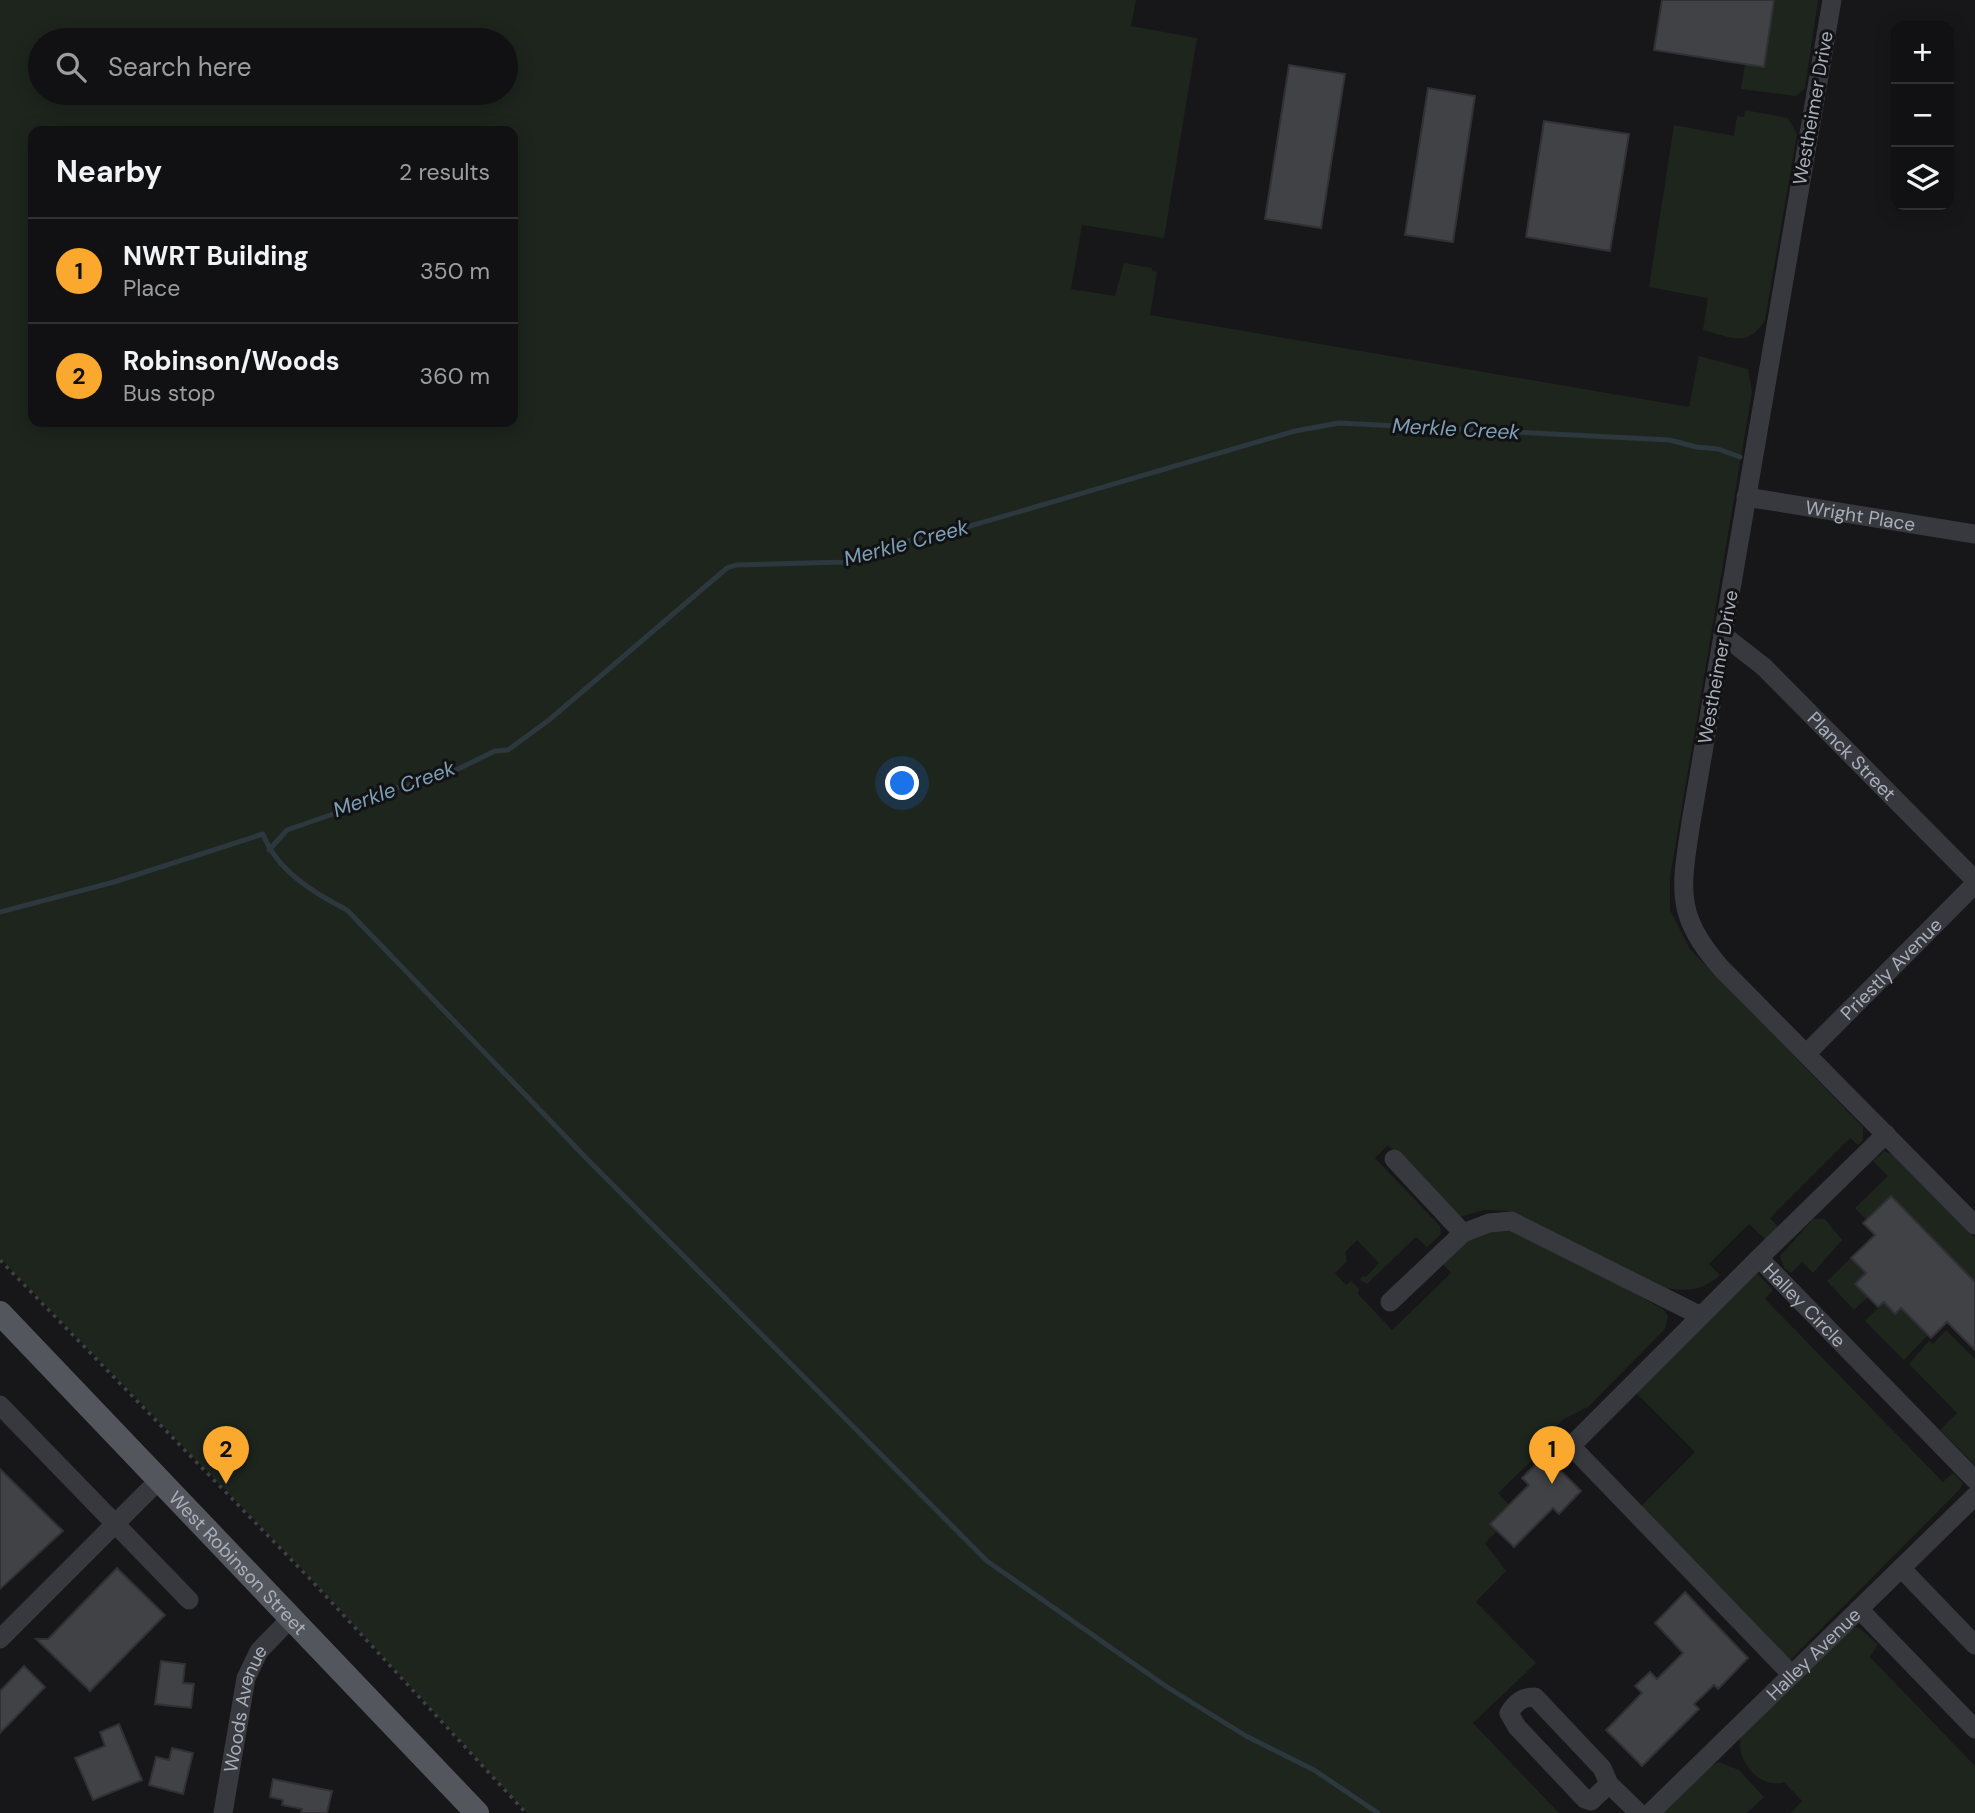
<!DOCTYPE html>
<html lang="en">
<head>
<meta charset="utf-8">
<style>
  body { margin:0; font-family:"DM Sans",sans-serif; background:#1e1f21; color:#f1f3f6 }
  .controls { position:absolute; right:21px; top:21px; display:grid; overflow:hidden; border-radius:14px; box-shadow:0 4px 18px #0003 }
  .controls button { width:63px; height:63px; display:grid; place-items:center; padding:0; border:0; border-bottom:2px solid #303133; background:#111113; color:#f1f3f6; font:35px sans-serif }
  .you { position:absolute; left:903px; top:784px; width:24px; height:24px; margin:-18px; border:5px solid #fff; border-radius:50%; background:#1a73e8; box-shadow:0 0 0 10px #1a73e833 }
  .badge { display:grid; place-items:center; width:46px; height:46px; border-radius:50%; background:#faa82e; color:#111; font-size:23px; font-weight:700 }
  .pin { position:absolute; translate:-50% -58px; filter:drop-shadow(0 2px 4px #0008) }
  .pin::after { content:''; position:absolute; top:37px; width:24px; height:21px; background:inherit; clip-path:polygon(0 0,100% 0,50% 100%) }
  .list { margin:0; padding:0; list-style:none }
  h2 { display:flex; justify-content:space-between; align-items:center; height:91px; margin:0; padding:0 28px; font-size:30px }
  h2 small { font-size:23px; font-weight:400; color:#9c9da0 }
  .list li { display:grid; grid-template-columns:46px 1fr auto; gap:21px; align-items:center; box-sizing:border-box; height:105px; padding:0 28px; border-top:2px solid #303133 }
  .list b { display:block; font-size:26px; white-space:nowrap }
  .list p { margin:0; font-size:23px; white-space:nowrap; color:#9c9da0 }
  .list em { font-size:23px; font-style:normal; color:#9c9da0 }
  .icon { flex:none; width:38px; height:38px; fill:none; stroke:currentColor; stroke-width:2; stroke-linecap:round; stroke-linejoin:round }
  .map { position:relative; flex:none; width:1975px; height:1813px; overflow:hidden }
  .search { position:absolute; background:#111113; box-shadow:0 4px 18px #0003; left:28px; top:28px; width:490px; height:77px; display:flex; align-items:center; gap:18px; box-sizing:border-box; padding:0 24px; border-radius:38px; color:#9c9da0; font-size:26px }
  .panel { position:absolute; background:#111113; box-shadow:0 4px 18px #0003; left:28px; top:126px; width:490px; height:301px; border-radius:14px }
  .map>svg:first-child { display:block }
  .green { fill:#1d251d; fill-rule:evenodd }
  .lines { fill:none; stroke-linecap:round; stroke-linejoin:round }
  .stream { stroke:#2c373e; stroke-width:5 }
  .building { fill:#414246; stroke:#313135; stroke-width:2 }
  .path { stroke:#3e4045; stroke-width:3.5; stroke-dasharray:3.5 5; stroke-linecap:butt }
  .minor { stroke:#38393e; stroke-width:19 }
  .major { stroke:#54565e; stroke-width:24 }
  .labels { text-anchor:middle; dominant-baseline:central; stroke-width:6; stroke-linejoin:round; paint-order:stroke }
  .street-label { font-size:19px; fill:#a9afba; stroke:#121214 }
  .water-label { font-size:21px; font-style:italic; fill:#7ea0b6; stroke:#121214 }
</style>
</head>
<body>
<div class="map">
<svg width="1975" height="1813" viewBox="0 0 1975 1813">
  <rect width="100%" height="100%" fill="#171719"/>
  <path class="green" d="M0 0H1136L1131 26 1197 38 1164 238 1082 225 1071 289 1115 296 1124 263 1152 268V271L1157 272 1150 315 1689 407 1699 356 1748 369 1752 392 1670 878V910L1690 949 1863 1127V1140L1858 1145 1850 1138 1770 1218 1778 1227 1765 1239 1749 1224 1709 1264 1720 1275C1703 1290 1688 1292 1667 1288L1510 1211 1484 1210 1460 1217 1388 1145 1375 1158 1440 1226 1441 1234 1427 1247 1416 1237 1367 1284 1360 1280 1362 1276 1366 1277 1379 1263 1357 1240 1345 1252 1347 1261 1335 1273 1346 1285 1351 1281 1359 1289 1358 1294 1392 1330 1451 1273 1443 1264C1458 1247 1477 1229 1502 1229 1525 1230 1636 1295 1663 1309L1668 1316 1665 1329 1588 1407 1564 1419 1543 1439 1548 1445 1498 1493 1509 1505 1491 1523 1497 1531 1485 1543 1506 1571 1476 1602 1536 1663 1473 1723 1559 1813H527L308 1575 0 1258ZM40 40H506V93H40ZM33 131H513V422H33Z
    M1774 0H1818L1805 88 1796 96 1741 89 1745 64 1764 67Z
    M1745 110 1788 118 1797 134 1765 320C1748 349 1731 337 1703 330L1708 298 1649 287 1674 125 1734 136 1737 116 1744 117Z
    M1884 1151 1900 1158 1975 1238V1282L1891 1196 1867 1220 1855 1208 1888 1176 1873 1161Z
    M1813 1219H1825L1842 1240 1813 1273 1802 1262 1791 1273 1784 1268 1780 1256Z
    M1851 1258 1865 1273 1855 1284 1868 1297 1854 1310 1827 1281Z
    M1757 1273 1773 1290 1765 1299 1943 1482 1953 1473 1963 1483 1960 1489 1790 1660 1642 1510V1505L1695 1452 1636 1393Z
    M1884 1302 1895 1313 1901 1308 1928 1335 1904 1360 1865 1321Z
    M1946 1330 1975 1359V1465L1940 1430 1957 1413 1909 1364 1929 1341 1933 1344Z
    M1858 1627 1878 1644 1870 1657 1975 1766V1813H1791L1802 1801 1784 1782C1760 1791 1732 1757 1742 1734L1853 1628Z
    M1719 1762 1739 1770 1764 1797 1747 1813H1662L1709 1767Z"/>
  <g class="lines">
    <path class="stream" d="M269 850 287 830 339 812 390 788 405 787 431 776 456 770 495 751 508 750 549 720 727 568 736 565 845 562 870 549 953 531 1295 431 1339 423 1670 440 1696 447 1718 449 1740 457
      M0 912 114 882 263 834C277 871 314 893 347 910L591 1163 987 1561 1167 1687 1246 1736 1314 1770 1378 1813"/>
  </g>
  <path class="building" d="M1662 0H1774L1764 67 1654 50Z
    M1289 65 1345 74 1321 228 1265 219Z
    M1428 88 1475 96 1453 242 1405 235Z
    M1544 121 1629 134 1610 251 1526 237Z
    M1891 1196 1975 1282V1350L1947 1322 1931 1338 1901 1308 1895 1314 1884 1302 1878 1307 1855 1284 1866 1273 1851 1258 1875 1235 1863 1223Z
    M1545 1455 1581 1491 1559 1514 1553 1508 1514 1547 1490 1524 1529 1485 1522 1478Z
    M0 1469 63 1531 0 1589Z
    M117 1568 165 1615 90 1691 36 1639H48Z
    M1685 1592 1748 1658 1718 1689 1714 1685 1694 1704 1699 1709 1642 1766 1606 1730 1642 1693 1635 1686 1650 1672 1657 1679 1683 1653 1655 1623Z
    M161 1661 185 1664 183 1683 194 1684 191 1708 155 1704Z
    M24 1666 45 1687 0 1733V1691Z
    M119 1724 142 1780 93 1800 75 1758 105 1746 100 1732Z
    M172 1748 193 1753 183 1794 149 1785 156 1757 169 1760Z
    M273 1779 332 1791 327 1813H301L302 1809 282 1805 283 1800 270 1797Z"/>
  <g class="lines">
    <path class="path" d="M0 1260 311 1580 526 1813"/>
    <g class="minor">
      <path d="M1832 0 1691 822C1681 889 1674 914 1721 968L1975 1225"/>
      <path id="s1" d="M1746 497 1975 534"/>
      <path id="s2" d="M1723 635 1764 667 1975 880"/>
      <path id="s3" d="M1807 1053 1975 884"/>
      <path id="s4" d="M1886 1134 1759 1258 1975 1480"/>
      <path d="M1394 1159 1463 1233"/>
      <path d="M1759 1258 1571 1446 1792 1675"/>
      <path d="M1390 1302 1463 1233 1489 1223 1511 1221 1701 1316"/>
      <path d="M0 1405 189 1600"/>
      <path d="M1901 1568 1975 1645"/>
      <path d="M1859 1609 1975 1729"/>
      <path d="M0 1639 160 1479"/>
      <path d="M1609 1784 1591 1801 1585 1799 1517 1727 1509 1713C1516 1702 1522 1697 1535 1697L1602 1768 1609 1784 1639 1813"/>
      <path id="s5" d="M223 1813 246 1678 259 1651 292 1617"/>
      <path id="s6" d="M1650 1813 1975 1496"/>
    </g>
    <path class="major" id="s7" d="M0 1313 477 1813"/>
  </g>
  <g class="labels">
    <g class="street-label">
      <text transform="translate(1813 108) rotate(-80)">Westheimer Drive</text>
      <text stroke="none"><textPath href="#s1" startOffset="116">Wright Place</textPath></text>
      <text transform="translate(1718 667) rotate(-80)">Westheimer Drive</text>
      <text stroke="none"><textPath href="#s2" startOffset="177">Planck Street</textPath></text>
      <text stroke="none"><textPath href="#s3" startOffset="119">Priestly Avenue</textPath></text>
      <text stroke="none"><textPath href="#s4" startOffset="243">Halley Circle</textPath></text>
      <text stroke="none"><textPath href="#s7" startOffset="345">West Robinson Street</textPath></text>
      <text stroke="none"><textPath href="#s6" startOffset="228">Halley Avenue</textPath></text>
      <text stroke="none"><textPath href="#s5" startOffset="107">Woods Avenue</textPath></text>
    </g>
    <g class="water-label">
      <text transform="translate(1456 429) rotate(3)">Merkle Creek</text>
      <text transform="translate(906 543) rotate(-15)">Merkle Creek</text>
      <text transform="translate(394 789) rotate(-20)">Merkle Creek</text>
    </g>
  </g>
</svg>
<div class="controls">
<button>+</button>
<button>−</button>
<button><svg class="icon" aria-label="layers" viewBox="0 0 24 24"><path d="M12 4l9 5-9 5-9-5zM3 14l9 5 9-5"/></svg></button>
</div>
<div class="you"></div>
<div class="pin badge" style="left:1552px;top:1484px">1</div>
<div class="pin badge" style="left:226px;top:1484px">2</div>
<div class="search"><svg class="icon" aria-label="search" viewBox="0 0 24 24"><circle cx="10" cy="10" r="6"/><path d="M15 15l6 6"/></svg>Search here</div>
<section class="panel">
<h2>Nearby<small>2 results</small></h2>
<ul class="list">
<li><span class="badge">1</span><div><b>NWRT Building</b><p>Place</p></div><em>350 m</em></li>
<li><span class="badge">2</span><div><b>Robinson/Woods</b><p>Bus stop</p></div><em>360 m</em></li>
</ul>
</section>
</div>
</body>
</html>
